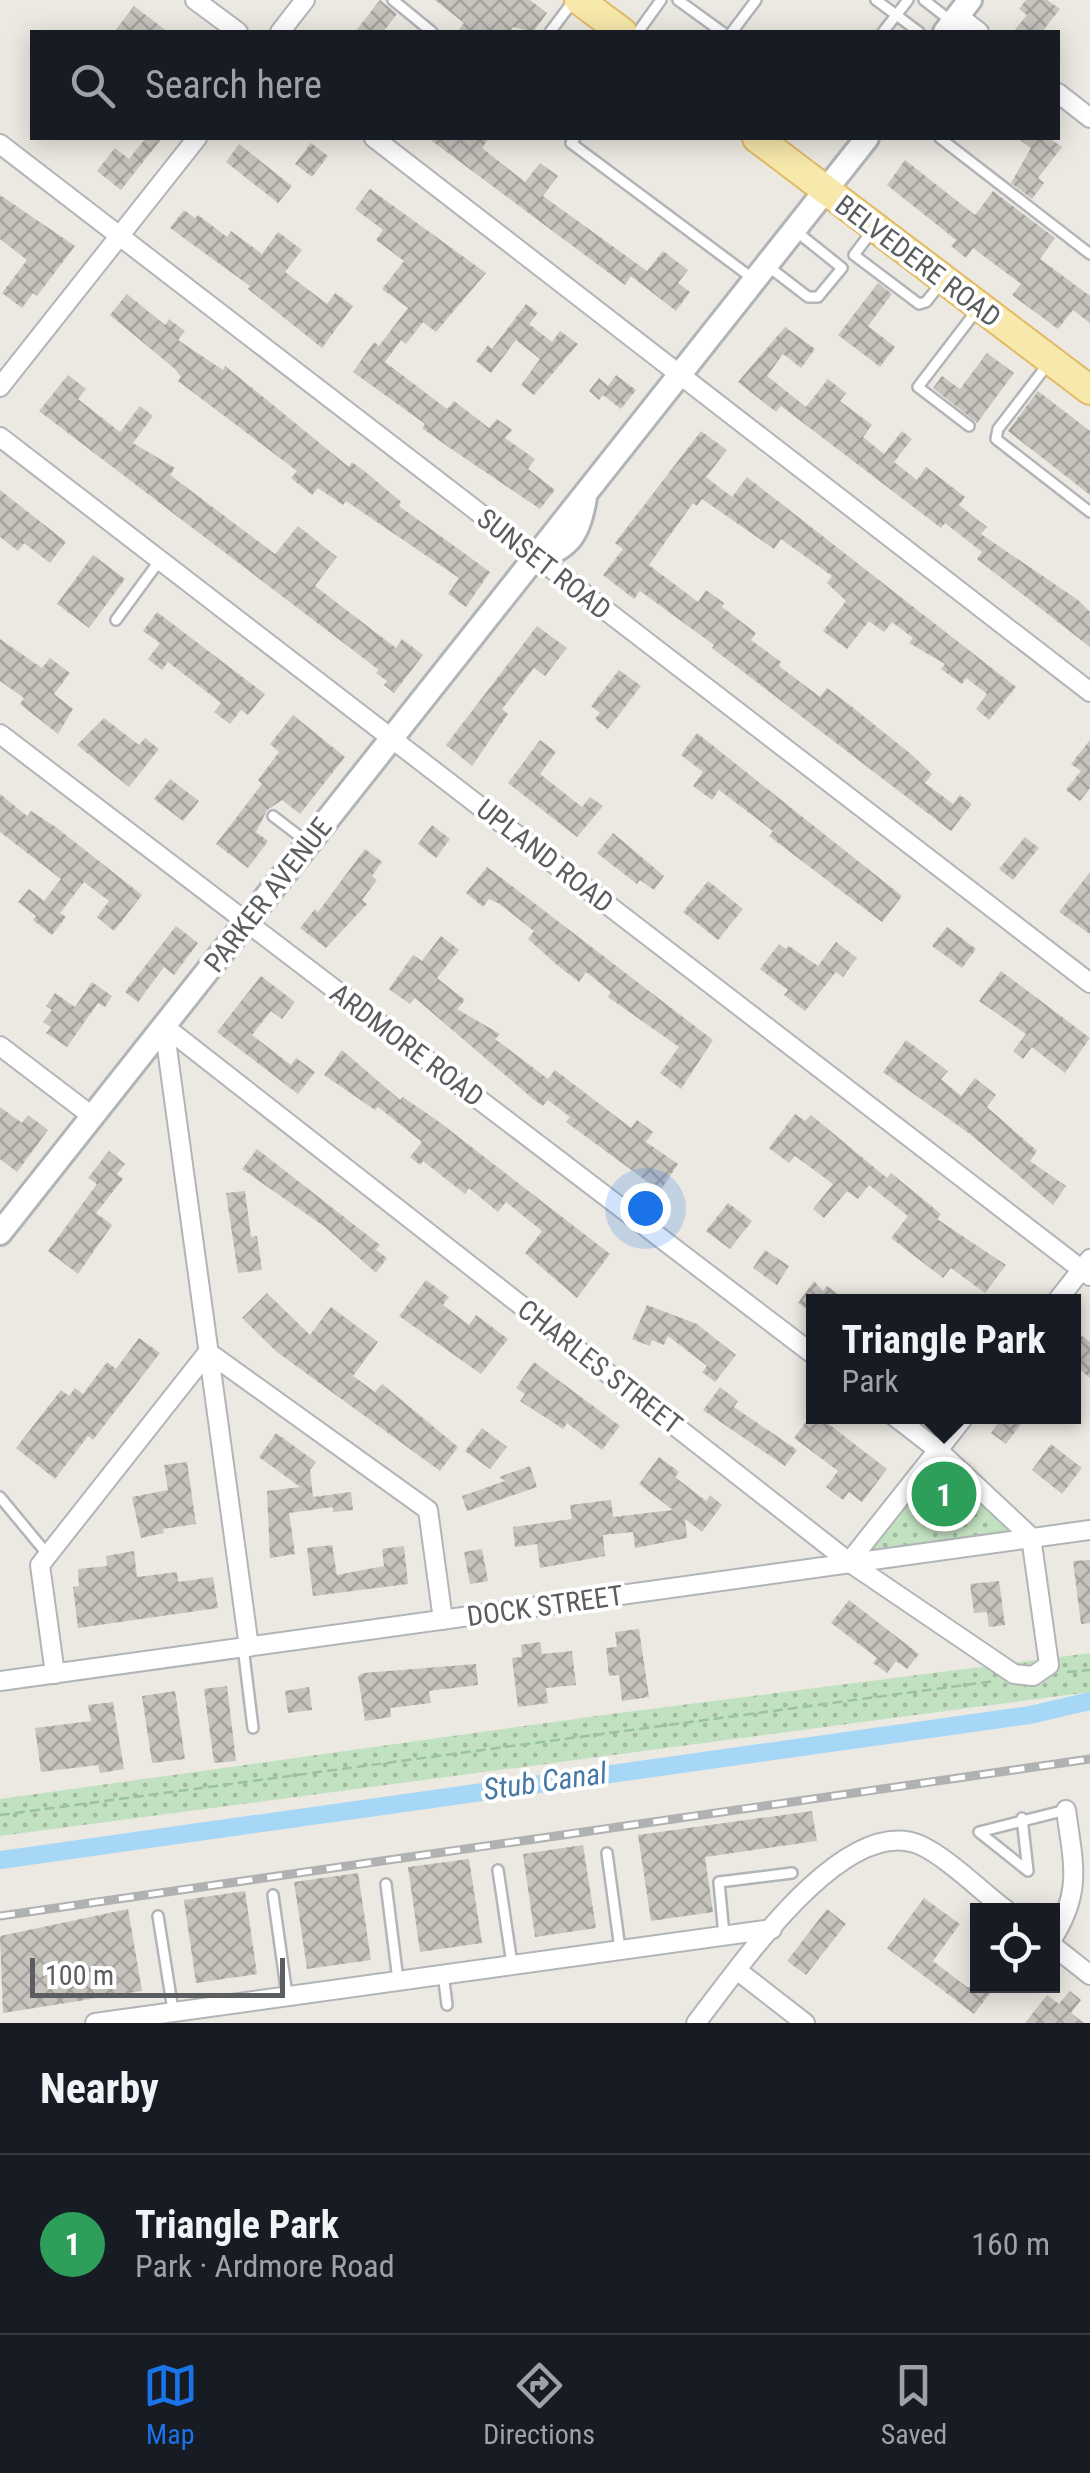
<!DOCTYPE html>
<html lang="en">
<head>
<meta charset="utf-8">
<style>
  body { margin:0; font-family:"Roboto Condensed",sans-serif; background:#242831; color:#f1f3f6 }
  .controls { position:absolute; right:30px; bottom:30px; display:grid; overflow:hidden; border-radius:0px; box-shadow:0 5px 25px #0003 }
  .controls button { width:90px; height:90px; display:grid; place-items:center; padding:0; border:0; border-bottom:2px solid #363941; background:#171b24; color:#f1f3f6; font:50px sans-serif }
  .scale { position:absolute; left:30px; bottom:25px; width:255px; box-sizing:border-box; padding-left:10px; border:5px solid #5a5e61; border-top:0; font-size:28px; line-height:35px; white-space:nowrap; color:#5a5e61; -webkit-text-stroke:8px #fff; paint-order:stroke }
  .you { position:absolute; left:645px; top:1208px; width:35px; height:35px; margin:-25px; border:8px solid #fff; border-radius:50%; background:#1a73e8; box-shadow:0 0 0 15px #1a73e833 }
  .badge { display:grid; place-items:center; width:65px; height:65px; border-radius:50%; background:#1a73e8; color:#fff; font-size:32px; font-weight:700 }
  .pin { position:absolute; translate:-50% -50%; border:5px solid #fff; box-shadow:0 2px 10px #0006 }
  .popup { position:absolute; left:806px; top:1294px; width:275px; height:130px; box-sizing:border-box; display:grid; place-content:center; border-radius:0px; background:#171b24; filter:drop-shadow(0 2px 8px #0005); font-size:32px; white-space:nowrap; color:#9ea1a6 }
  .popup b { font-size:38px; color:#f1f3f6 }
  .popup::after { content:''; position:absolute; left:50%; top:100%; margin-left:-20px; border:20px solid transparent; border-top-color:#171b24 }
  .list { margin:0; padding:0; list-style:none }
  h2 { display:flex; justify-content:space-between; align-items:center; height:130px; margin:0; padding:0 40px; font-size:42px }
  h2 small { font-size:32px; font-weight:400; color:#9ea1a6 }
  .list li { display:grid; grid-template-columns:65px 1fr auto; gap:30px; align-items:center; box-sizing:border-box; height:180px; padding:0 40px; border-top:2px solid #363941 }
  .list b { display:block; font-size:38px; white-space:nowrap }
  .list p { margin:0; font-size:32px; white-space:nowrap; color:#9ea1a6 }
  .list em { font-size:32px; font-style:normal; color:#9ea1a6 }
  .icon { flex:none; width:55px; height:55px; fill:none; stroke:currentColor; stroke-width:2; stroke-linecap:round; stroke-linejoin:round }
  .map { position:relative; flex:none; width:1090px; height:2023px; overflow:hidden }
  .search { position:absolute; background:#171b24; box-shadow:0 5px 25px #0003; left:30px; right:30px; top:30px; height:110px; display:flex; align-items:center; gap:25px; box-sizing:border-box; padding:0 35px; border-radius:0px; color:#9ea1a6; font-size:38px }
  .sheet { height:310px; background:#171b24 }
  nav { display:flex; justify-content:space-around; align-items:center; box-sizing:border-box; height:140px; border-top:2px solid #363941; background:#171b24; font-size:28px; color:#9ea1a6 }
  nav a { display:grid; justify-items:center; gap:5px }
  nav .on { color:#1a73e8 }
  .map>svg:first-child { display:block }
  .park { fill:url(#park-dots) }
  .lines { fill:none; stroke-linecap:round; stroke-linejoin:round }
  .canal { stroke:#a7d7f6; stroke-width:18 }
  .building { fill:url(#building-cross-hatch) }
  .service-casing { stroke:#b2b5b8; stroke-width:14 }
  .minor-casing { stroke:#b2b5b8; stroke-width:22 }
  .tertiary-casing { stroke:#b2b5b8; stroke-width:28 }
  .primary-casing { stroke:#e3ba64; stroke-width:32 }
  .path { stroke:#9ac2a4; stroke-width:2.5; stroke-dasharray:10 5; stroke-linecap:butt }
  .service { stroke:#fff; stroke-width:9 }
  .minor { stroke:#fff; stroke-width:18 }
  .tertiary { stroke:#fff; stroke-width:22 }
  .primary { stroke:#f7e8ac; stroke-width:28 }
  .rail-casing { stroke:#b0b1b1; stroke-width:9 }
  .rail { stroke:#fff; stroke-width:5; stroke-dasharray:15; stroke-linecap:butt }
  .labels { text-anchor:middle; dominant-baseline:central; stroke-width:8; stroke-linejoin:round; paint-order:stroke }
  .street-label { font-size:28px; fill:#5a5e61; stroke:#fff }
  .water-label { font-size:30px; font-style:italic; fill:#4779a6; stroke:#fff }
</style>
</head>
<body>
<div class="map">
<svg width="1090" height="2023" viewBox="0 0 1090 2023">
  <defs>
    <pattern id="park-dots" width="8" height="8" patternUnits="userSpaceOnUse" patternTransform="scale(2.5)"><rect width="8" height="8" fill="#c2e1c0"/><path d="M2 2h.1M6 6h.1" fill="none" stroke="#a1ba9f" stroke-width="1.8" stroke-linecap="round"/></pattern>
    <pattern id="building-cross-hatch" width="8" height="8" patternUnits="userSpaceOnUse" patternTransform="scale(2.5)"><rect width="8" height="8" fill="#c7c4be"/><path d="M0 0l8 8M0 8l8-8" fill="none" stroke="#a5a29e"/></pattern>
  </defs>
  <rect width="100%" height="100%" fill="#ece9e2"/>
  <path class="park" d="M938 1450 1031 1537 850 1562Z
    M1090 1653V1692L0 1836V1799L611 1714Z"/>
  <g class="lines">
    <path class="canal" d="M0 1860 1030 1715 1090 1701"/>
  </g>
  <path class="building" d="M380 0 397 14 383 32H355Z
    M435 0H530L547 13 533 32 513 27 509 32H457L464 23Z
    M1026 0H1047L1060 9 1042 32H1013L1027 15 1019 9Z
    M134 6 168 32H114Z
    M146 138H162L121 190 97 171 115 148 129 159Z
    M428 138H489L482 148 525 182 540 163 558 176 543 196 647 271 663 251 688 270 678 283 690 292 676 311 631 276 625 285Z
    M1017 138H1049L1062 147 1038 178 1044 183 1032 199 1011 183 1031 148Z
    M311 143 328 156 312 177 295 164Z
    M239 144 292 186 278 203 226 162Z
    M905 160 975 215 993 191 1055 238 1040 259 1090 296V323L1073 310 1058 329 1012 295 1021 284 973 248 966 258 951 246 956 240 887 185Z
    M370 189 486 273 436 332 423 322 406 344 401 340 385 362 447 409 454 401 489 428 497 419 512 430 505 438 535 459 528 469 555 490 540 509 447 446 422 428 425 424 353 372 374 342 379 346 408 308 382 289 404 261 376 240 383 230 355 209Z
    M0 195 75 246 37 296 33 293 22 308 2 293 27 260 0 239Z
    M184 210 195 218 198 215 227 237 231 231 262 254 278 232 302 250 285 272 327 304 335 293 353 306 322 348 248 289 250 286 170 228Z
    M878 283 892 294 868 326 895 347 880 367 838 335Z
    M127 294 165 325 169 319 185 331 178 340 223 370 225 366 349 467 352 462 368 474 401 502 399 506 490 572 466 607 448 594 459 578 346 501 343 505 318 488 312 495 291 478 297 471 178 381 181 377 175 369 110 315Z
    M526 304 538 313 529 324 552 342 560 331 578 344 534 395 521 385 540 359 516 340 491 373 476 361 488 345 492 349Z
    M785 327 815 349 801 368 783 354 767 376 806 407 828 379 846 393 840 401 872 425 863 437 884 454 902 431 912 439 894 462 917 480 926 467 965 497 959 505 987 527 981 534 1078 600 1090 612V647L977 559 982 552 945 523 941 528 781 406 776 412 738 382Z
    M987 353 1014 373 977 423 933 388 942 376 960 389Z
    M68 375 86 389 78 399 120 432 140 406 153 416 133 443 175 468 170 475 275 554 298 526 337 557 315 586 396 648 402 639 423 655 394 693 384 685 387 681 376 673 379 670 39 411Z
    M616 375 636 390 621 409 603 395 599 400 589 391 599 378 608 386Z
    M1038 391 1090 431V495L1008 431Z
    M701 431 727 450 706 477 732 497 747 477 1016 687 989 720 976 709 987 694 966 678 962 684 941 669 945 664 909 643 913 638 892 622 884 632 869 621 847 649 823 631 846 601 827 583 832 576 781 539 774 549 702 499 697 506 693 503 649 565 698 602 706 590 724 603 722 607 756 633 751 640 781 662 779 666 820 697 827 688 851 706 912 755 932 774 925 783 953 804 960 795 972 804 951 831 712 648 714 645 640 591 634 599 603 575 623 549 615 543Z
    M0 490 66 542 50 563 24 543 18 551 0 537Z
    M93 555 125 579 89 628 57 604Z
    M157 612 265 694 248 715 241 710 230 724 214 712 221 703 168 662 162 670 148 659 160 643 143 631Z
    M537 626 567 648 545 676 534 668 502 709 508 714 472 766 446 745Z
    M0 639 42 668 50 658 70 673 54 694 73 709 58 734 20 704 24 698 0 681Z
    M619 670 641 686 608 729 595 719 600 713 591 706Z
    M293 715 345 757 300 814 282 800 267 810 256 832 268 841 248 868 216 844 262 784 258 780 279 752 270 744Z
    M104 718 139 745 145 738 159 749 129 787 77 745Z
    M697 733 902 896 882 922 769 836 773 831 719 790 712 800 693 786 703 772 681 755Z
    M540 740 556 752 540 774 582 807 590 797 603 806 577 837 508 783Z
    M1090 740V788L1080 801 1066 790 1081 771 1071 764Z
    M170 779 199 801 183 821 154 799Z
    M0 794 27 816 31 811 57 828 142 895 114 931 97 917 109 901 84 882 60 913 66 917 52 935 33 920 36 916 18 902 29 889 44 901 61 879 0 832Z
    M432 825 450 839 436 858 418 844Z
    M613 833 664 876 654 890 640 880 637 884 597 853Z
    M1025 837 1039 848 1013 880 999 869Z
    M365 849 382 862 372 876 377 880 362 900 367 904 326 948 300 928 315 909 318 912Z
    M487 867 713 1040 681 1089 660 1073 679 1047 608 997 611 992 586 972 579 982 556 964 528 939 534 931 498 903 489 899 483 907 466 893Z
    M1090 872V934L1059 912Z
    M708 881 743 909 718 940 683 912Z
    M176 926 198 943 174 975 164 967 138 1002 125 992Z
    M947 927 976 949 962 968 932 946Z
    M441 936 459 950 437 978 465 1000 457 1009 500 1034 495 1039 548 1079 555 1070 631 1128 637 1120 653 1132 646 1142 678 1164 660 1191 566 1122 570 1117 548 1100 543 1106 533 1099 415 998 410 1004 389 989 413 955 422 961Z
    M836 942 857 958 843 977 836 972 805 1011 784 995 788 990 760 969 779 944 786 949 789 946 818 966Z
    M1001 971 1090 1038 1065 1073 1032 1047 1023 1059 1013 1051 1026 1034 979 1001Z
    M261 976 295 1002 282 1019 271 1011 252 1035 291 1065 296 1058 315 1072 298 1094 217 1032Z
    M92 982 112 996 105 1007 98 1003 67 1047 46 1033 51 1027 43 1022 52 1010 46 1006 55 993 75 1007Z
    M906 1040 948 1071 941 1079 961 1096 975 1078 996 1095 987 1107 1037 1151 1030 1161 1066 1186 1053 1205 970 1134 883 1072Z
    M342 1050 400 1100 403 1097 438 1121 610 1254 577 1298 525 1253 542 1231 506 1202 498 1212 469 1188 465 1194 423 1161 420 1165 410 1157 422 1142 378 1107 375 1110 324 1075Z
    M0 1107 22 1123 28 1115 48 1130 17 1172 0 1159Z
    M795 1114 805 1121 811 1115 887 1178 891 1173 913 1191 941 1214 937 1219 1006 1265 985 1293 951 1268 943 1278 891 1238 908 1216 869 1185 858 1199 847 1191 824 1218 813 1209 833 1184 795 1156 789 1163 769 1148Z
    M257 1149 380 1245 376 1250 387 1258 376 1273 325 1227 242 1169Z
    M109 1151 125 1164 117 1174 123 1179 96 1213 112 1225 78 1274 48 1251 97 1184 88 1178Z
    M245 1191 251 1237 257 1236 262 1270 238 1273 226 1193Z
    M728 1203 752 1221 730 1249 706 1231Z
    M765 1250 789 1266 777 1285 753 1268Z
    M426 1280 449 1297 443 1305 469 1325 476 1315 508 1339 481 1374 399 1316Z
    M814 1281 823 1291 827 1286 849 1302H814V1314L798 1303Z
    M267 1293 310 1335 331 1307 378 1342 353 1376 375 1392 382 1384 458 1447 440 1471 277 1352 242 1318Z
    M647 1305 697 1324 736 1355 715 1382 702 1372 707 1366 668 1336 664 1345 652 1340 650 1346 632 1339Z
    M1074 1330 1090 1342V1378L1074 1365Z
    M139 1338 160 1353 93 1440 88 1436 55 1479 16 1448 61 1390 69 1396 75 1388 83 1394 107 1362 116 1369Z
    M534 1362 620 1426 602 1450 567 1423 563 1429 520 1401 525 1394 516 1388Z
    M720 1387 738 1401 734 1407 797 1450 785 1466 703 1410Z
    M813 1412 887 1469 862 1502 849 1492 843 1500 826 1487 838 1471 794 1438Z
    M1003 1416H1027L1006 1444 991 1433Z
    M482 1428 507 1447 490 1469 465 1451Z
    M276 1433 316 1462 310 1470 313 1497 351 1492 353 1510 333 1512V1507L289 1513 295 1554 270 1558 267 1491 300 1487 259 1457Z
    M1051 1444 1082 1468 1062 1494 1032 1470Z
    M659 1457 679 1472 675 1477 706 1501 710 1495 722 1505 702 1532 685 1519 687 1538 635 1548 633 1532 603 1535 605 1556 540 1568 537 1544 515 1547 513 1527 572 1519 570 1505 611 1500 613 1517 673 1510 639 1484Z
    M187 1462 196 1524 163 1529 164 1533 141 1538 132 1497 168 1490 164 1465Z
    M530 1466 537 1487 467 1511 462 1496 505 1481 499 1477Z
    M332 1545 337 1575 384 1566 382 1549 404 1546 408 1584 313 1596 307 1548Z
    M482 1549 488 1581 470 1584 464 1552Z
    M134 1551 137 1577 177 1572 178 1582 213 1577 218 1608 78 1628 73 1587 79 1586 78 1569 107 1566 106 1556Z
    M1090 1560V1623L1081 1624 1073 1561Z
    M999 1581 1005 1625 989 1627 987 1612 974 1613 970 1584Z
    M849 1600 919 1654 907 1669 896 1661 887 1673 873 1663 877 1658 831 1623Z
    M639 1629 649 1697 622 1701 619 1675 609 1676 606 1648 617 1647 615 1632Z
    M540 1642 542 1654 572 1651 576 1685 546 1688 548 1703 518 1707 512 1658 522 1657 521 1645Z
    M476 1664 478 1685 429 1691 431 1703 390 1708 391 1717 365 1721 358 1676 363 1673Z
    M227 1686 236 1761 214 1763 204 1689Z
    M309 1687 312 1710 288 1713 285 1691Z
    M175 1691 185 1759 152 1763 142 1696Z
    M113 1702 124 1769 100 1773 98 1765 41 1772 35 1728 91 1721 88 1705Z
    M812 1811 817 1841 705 1857 713 1912 651 1921 638 1835Z
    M583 1845 596 1928 535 1937 523 1854Z
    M469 1859 482 1943 420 1952 408 1867Z
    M358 1873 371 1960 307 1969 294 1882Z
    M245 1891 257 1974 196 1983 184 1900Z
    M924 1898 960 1924 933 1961 967 1987 996 1986 974 2014 887 1948Z
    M128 1909 142 1991 3 2013 0 1936Z
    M827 1909 846 1924 806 1975 787 1961Z
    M1070 1991 1081 2000 1071 2013 1084 2023H1025L1047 1995 1059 2004Z"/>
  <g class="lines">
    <g class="service-casing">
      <path id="service" d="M393 0 432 32
        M678 0 722 32
        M876 0 919 32
        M924 0 951 21
        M550 32 574 0
        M638 32 661 0
        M732 32 756 0
        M883 32 908 0
        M575 138 571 143 752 278
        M940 138 1090 254
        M872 231 854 255 919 304 926 302 942 282
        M769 267 808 297H818L842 268 797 232
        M1048 364 998 429 996 439 1090 512
        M969 426 918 387 977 310
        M116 620 160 560
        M273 816 307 842
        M0 1497 48 1555
        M243 1647 253 1728
        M1022 1818 1028 1871 979 1832 1066 1810
        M607 1853 620 1949
        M498 1870 512 1964
        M386 1884 398 1980
        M273 1895 287 1995
        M158 1916 173 2010
        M724 1935 719 1882 792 1873
        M443 1973 447 2005"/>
    </g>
    <g class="minor-casing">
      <path id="minor" d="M195 0 238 32
        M958 16 979 32
        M280 32 305 0
        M1058 93 1090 118
        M374 138 1090 692
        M0 144 1090 983
        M0 387 197 138
        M0 437 1090 1276
        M0 734 814 1355
        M164 1026 849 1562 1014 1674 1033 1676 1049 1665 1031 1537 938 1450 894 1416
        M164 1026 249 1647
        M0 1046 92 1116
        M1056 1302 1090 1259
        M849 1562 965 1416
        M55 1674 40 1565 208 1352 428 1510 443 1620
        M0 1681 1090 1530
        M1052 1939C1083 1891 1073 1863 1066 1810
        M1052 1945 1090 1975
        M738 1971 805 2023
        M95 2023 772 1929
        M696 2023C737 1971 843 1812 920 1845 947 1857 982 1892 1006 1910"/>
    </g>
    <g class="tertiary-casing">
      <path id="tertiary" d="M945 32 970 0
        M539 557C572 548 580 529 585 497
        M0 1233 867 138"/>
    </g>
    <g class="primary-casing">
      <path id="primary" d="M579 0 622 32
        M757 138 1090 390"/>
    </g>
    <path class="path" d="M1067 1672 1090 1670
      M0 1815 995 1681"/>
    <use href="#service" class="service"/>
    <use href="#minor" class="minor"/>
    <use href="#tertiary" class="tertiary"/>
    <use href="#primary" class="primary"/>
    <g class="rail-casing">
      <path id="rail" d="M0 1916 1090 1759"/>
    </g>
    <use href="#rail" class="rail"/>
  </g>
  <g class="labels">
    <g class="street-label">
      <text transform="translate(918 261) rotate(37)">BELVEDERE ROAD</text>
      <text transform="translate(544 564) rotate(38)">SUNSET ROAD</text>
      <text transform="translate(545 856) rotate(38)">UPLAND ROAD</text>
      <text transform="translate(268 895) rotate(-52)">PARKER AVENUE</text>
      <text transform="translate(407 1045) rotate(37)">ARDMORE ROAD</text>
      <text transform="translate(600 1367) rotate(38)">CHARLES STREET</text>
      <text transform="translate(545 1606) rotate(-8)">DOCK STREET</text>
    </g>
    <g class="water-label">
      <text transform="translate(545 1781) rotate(-8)">Stub Canal</text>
    </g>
  </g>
</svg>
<div class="controls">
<button><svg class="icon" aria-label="locate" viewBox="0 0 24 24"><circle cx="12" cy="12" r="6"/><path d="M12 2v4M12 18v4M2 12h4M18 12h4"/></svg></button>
</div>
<div class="scale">100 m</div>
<div class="you"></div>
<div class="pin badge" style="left:944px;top:1494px;background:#2e9e5b">1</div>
<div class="popup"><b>Triangle Park</b>Park</div>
<div class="search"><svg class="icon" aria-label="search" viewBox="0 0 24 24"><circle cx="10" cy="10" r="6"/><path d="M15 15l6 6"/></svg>Search here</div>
</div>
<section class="sheet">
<h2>Nearby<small></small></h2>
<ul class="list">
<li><span class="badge" style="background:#2e9e5b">1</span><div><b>Triangle Park</b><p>Park · Ardmore Road</p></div><em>160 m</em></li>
</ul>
</section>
<nav>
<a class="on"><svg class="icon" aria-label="map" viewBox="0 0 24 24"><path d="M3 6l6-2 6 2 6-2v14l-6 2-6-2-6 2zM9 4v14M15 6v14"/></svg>Map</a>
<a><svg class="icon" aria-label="directions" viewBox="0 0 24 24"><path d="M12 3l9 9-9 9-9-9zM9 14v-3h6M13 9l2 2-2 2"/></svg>Directions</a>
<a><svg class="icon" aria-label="saved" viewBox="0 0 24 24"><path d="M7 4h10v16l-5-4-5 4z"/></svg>Saved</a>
</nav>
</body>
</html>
